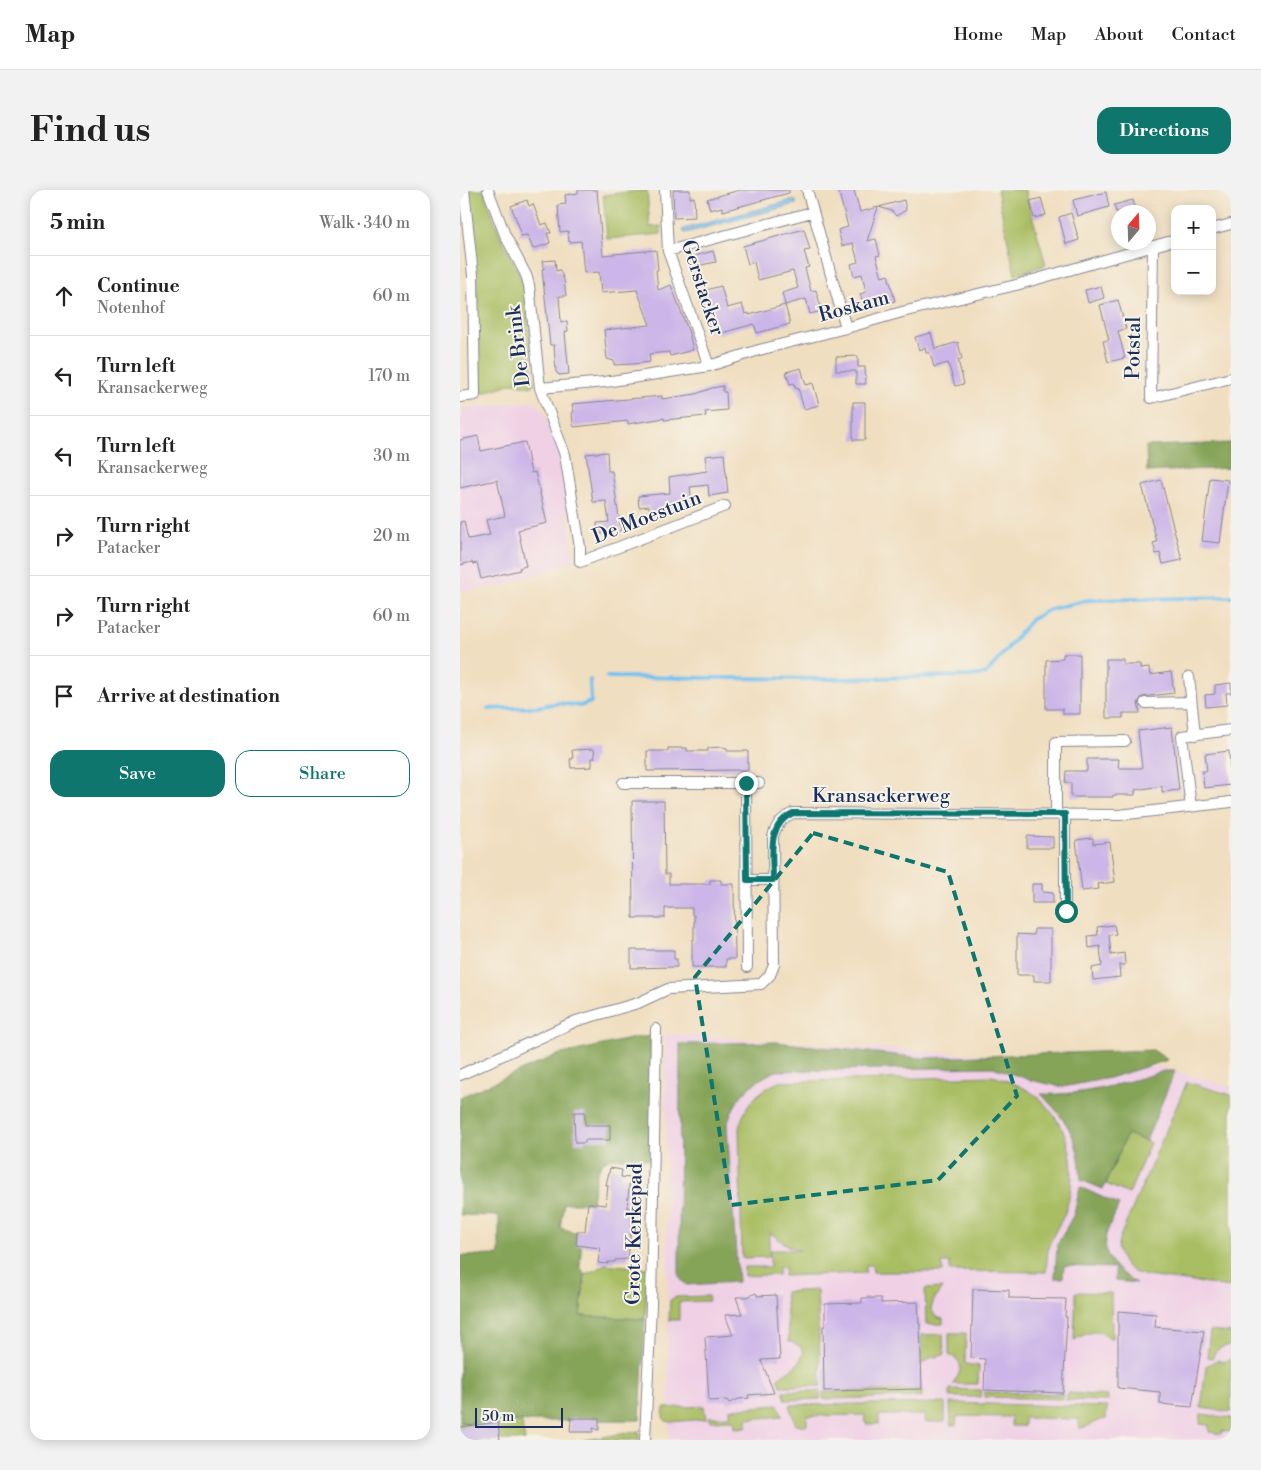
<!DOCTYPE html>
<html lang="en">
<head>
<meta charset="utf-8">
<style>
  body { margin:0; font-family:"Libre Bodoni",serif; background:#f2f2f2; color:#222 }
  .controls { position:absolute; right:15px; top:15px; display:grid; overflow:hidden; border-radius:10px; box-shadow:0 2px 12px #0003 }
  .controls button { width:45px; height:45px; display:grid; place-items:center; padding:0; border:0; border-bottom:1px solid #e0e0e0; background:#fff; color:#222; font:25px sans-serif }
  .compass { position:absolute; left:651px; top:15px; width:45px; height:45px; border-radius:50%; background:#fff; box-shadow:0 2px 12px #0003; rotate:19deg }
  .scale { position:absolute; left:15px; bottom:12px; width:88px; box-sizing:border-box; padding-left:5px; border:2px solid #1b2f5e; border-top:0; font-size:14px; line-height:18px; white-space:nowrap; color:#1b2f5e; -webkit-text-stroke:4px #f7f3e8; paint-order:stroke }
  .stop { position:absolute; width:15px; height:15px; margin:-11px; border:4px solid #0f766e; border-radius:50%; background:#fff }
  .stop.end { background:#0f766e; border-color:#fff; box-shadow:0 1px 5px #0008 }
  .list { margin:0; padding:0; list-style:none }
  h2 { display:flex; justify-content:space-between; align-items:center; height:65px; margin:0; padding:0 20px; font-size:21px }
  h2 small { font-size:16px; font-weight:400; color:#767676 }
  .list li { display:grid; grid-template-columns:32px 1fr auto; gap:15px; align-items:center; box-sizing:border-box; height:80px; padding:0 20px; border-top:1px solid #e0e0e0 }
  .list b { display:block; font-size:19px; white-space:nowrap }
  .list p { margin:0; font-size:16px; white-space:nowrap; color:#767676 }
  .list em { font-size:16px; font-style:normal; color:#767676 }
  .actions { display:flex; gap:10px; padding:15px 20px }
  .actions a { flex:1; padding:11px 0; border:1px solid #0f766e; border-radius:15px; text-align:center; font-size:18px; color:#0f766e }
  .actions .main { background:#0f766e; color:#fff }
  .icon { flex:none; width:28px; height:28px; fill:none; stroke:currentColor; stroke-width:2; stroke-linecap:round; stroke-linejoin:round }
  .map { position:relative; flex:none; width:771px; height:1250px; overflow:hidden; border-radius:15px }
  header { display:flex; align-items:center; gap:30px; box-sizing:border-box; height:70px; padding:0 25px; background:#fff; border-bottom:1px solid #e0e0e0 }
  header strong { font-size:24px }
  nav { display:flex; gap:28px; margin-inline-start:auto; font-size:18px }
  .intro { display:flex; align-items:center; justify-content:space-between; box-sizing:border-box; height:120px; padding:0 30px }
  h1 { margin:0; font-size:35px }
  .button { padding:12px 22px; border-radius:15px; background:#0f766e; color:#fff; font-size:18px; font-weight:700 }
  main { display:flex; gap:30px; padding:0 30px }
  aside { flex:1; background:#fff; border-radius:15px; box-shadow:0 2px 12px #0003 }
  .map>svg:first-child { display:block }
  .built { fill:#f0d0e5 }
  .green { fill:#a9bd62; stroke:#627660 }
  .forest { fill:#86a458; stroke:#506a5b }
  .water { fill:#73c1ee; stroke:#4778a6 }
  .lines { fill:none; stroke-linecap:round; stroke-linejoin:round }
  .stream { stroke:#73c1ee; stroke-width:4 }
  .building { fill:#ccb5e8 }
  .street-casing { stroke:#86868f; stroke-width:12 }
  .street { stroke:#fff; stroke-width:10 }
  .route { stroke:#0f766e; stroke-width:6 }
  .marked { fill:none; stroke:#0f766e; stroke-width:4; stroke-dasharray:10 6; stroke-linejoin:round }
  .labels { text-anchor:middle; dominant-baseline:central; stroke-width:4; stroke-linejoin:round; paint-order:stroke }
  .street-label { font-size:20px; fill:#1b2f5e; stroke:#f7f3e8 }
</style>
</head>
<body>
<header>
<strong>Map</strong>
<nav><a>Home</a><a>Map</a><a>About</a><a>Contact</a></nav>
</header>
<div class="intro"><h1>Find us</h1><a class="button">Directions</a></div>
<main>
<aside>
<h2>5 min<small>Walk · 340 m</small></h2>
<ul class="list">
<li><svg class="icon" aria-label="ahead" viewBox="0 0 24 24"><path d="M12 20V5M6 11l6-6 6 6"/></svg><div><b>Continue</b><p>Notenhof</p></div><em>60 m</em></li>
<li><svg class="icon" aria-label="left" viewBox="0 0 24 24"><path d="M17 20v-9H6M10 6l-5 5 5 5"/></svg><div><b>Turn left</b><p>Kransackerweg</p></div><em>170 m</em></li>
<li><svg class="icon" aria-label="left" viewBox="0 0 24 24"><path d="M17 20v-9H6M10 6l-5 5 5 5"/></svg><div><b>Turn left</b><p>Kransackerweg</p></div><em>30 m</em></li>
<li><svg class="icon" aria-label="right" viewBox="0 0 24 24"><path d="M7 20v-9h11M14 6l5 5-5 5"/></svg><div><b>Turn right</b><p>Patacker</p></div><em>20 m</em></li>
<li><svg class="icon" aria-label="right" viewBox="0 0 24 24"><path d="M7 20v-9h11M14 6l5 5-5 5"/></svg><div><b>Turn right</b><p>Patacker</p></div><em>60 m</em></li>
<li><svg class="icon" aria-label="arrive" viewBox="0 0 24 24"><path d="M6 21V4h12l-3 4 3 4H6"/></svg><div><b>Arrive at destination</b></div></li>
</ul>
<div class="actions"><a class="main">Save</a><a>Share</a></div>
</aside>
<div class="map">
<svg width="771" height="1250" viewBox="0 0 771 1250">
  <rect width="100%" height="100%" fill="#f7f3e8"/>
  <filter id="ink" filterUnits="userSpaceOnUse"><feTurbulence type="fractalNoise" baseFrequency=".02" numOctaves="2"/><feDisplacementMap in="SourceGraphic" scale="10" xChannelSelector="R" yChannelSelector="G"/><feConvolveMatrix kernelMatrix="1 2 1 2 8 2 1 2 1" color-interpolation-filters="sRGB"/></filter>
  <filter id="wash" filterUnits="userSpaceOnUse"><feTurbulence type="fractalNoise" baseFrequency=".0096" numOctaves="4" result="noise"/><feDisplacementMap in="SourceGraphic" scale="20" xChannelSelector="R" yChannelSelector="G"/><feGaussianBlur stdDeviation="1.12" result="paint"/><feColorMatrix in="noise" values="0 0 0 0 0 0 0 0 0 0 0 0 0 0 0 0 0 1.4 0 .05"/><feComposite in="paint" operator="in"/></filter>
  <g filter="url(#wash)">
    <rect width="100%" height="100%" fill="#f0dec0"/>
    <path class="built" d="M76 211 85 224 101 263 114 371 46 395 0 402V219Z
      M205 844 702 877 771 897V1250H209Z"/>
    <path class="green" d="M9 0H23L41 47 65 96 74 194 71 197 53 193 23 203 20 201Z
      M187 0 190 37 201 36V44L147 49 143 5Z
      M537 0H565L586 75 555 85Z
      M533 886C548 891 563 896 575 905 611 935 619 977 606 1020 602 1032 593 1043 589 1055 587 1063 587 1073 586 1082L490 1081V1073H482L483 1082H413L412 1075H406L405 1083 324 1086 325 1077H319L318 1085 284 1086V1077H310V1060H340L328 1056 309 1042V1067L282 1068 279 938C285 915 297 901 319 892Z
      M727 892 771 905V1097L687 1086 673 1082 663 1073 657 1059 660 1047Z
      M667 944 690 953 669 1004 646 994Z
      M145 1074 188 1078 185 1129 120 1126 125 1084 138 1079Z
      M482 1098 474 1110 471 1119 476 1127 483 1129V1134H466L465 1099Z
      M357 1100 361 1196H321L318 1188 338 1174 344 1162 340 1156 329 1151 325 1102Z
      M616 1102 651 1103 652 1148C646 1148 646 1145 641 1143 633 1139 622 1146 614 1150Z
      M248 1106 249 1111 219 1112V1130H209L210 1110 216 1107Z
      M750 1141 771 1143V1156C763 1156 754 1159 753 1168L747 1167Z
      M489 1143H506L505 1174 519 1176 518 1194H493C500 1183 507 1172 489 1165Z
      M483 1144 484 1165 470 1168 461 1175V1145Z
      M771 1169V1222L741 1218 746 1176 757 1170 764 1172Z
      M490 1199 521 1200 520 1207H490Z
      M462 1200V1207L363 1209V1202Z
      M323 1201H358L360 1202V1209L326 1210Z
      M524 1202 603 1204V1209L524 1207Z
      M608 1203 648 1206V1211L606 1210Z
      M485 1213V1232H465V1225H419V1234H406L405 1225 347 1226V1235H336L329 1215Z
      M490 1213 647 1217 646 1229C636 1230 629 1238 619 1238V1229L564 1228V1236H551V1227L497 1226 496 1235H491Z
      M318 1215 323 1226 287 1229V1237L275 1238 274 1230 250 1231 249 1227 270 1226V1219Z
      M244 1216 246 1229 210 1232 206 1231 203 1227 204 1218Z
      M741 1224 771 1228V1242L762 1241 761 1244 749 1242V1235L740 1234Z
      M61 1231 65 1250H0V1232Z
      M179 1241V1250H124Z"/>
    <path class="forest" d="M771 253V278L687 282 686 256Z
      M191 846 193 944 191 970C144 967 138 960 132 1013H104L100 1038 122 1044 120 1077 125 1084 120 1126 185 1129 180 1230 0 1232V1066L39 1065V1026L0 1025V907L97 865 174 848Z
      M316 852 463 868 693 860 708 870 649 888 603 897 570 890 533 877 316 881C288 894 276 906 267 936L278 1092 226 1095 219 1087 220 854Z
      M704 881H715L686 951 667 944 643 999 621 990C620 981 620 971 618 963 613 939 598 921 581 904 624 906 664 893 704 881Z
      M620 997 659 1015C655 1025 649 1035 646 1045 641 1067 659 1083 676 1093L655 1091V1078L604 1076 603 1088H595L597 1055 614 1024Z"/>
    <path class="water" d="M333 10 336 11V14L225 43 222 40 224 39Z"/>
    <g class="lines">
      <path class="stream" d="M147 487 369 489 509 486 526 484 571 430 587 420 629 410 771 407
        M28 519 77 517 99 513 120 516 131 512 130 490"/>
    </g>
    <g id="blocks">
      <path class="building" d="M118 0H137L143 65 196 60 198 80H196L198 100 211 95 229 143 233 160 210 166 209 162 189 164 190 172 172 174 154 175V171L147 169 144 140 190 135 177 100 141 103 139 82 124 83 121 51 109 52 108 41 100 42 98 15 106 14 105 5 118 3Z
        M213 0H230V8L234 7 235 27 214 28Z
        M280 0H329V3L263 21 262 17 250 20 247 9Z
        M378 0H394L400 22 418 17 407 51 416 49 420 65 416 66 422 87 428 85 435 111 405 120 400 104 406 102 402 84 394 86 391 74 398 72 393 53 382 56 378 40 388 37Z
        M646 2 649 17 617 26 613 10Z
        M581 8 586 25 574 28 570 11Z
        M67 10 69 16 73 14 81 35 87 33 91 43H87L90 53 73 59 67 45 60 46 59 43 61 42 51 16Z
        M444 10 446 20 436 26 432 21 419 17Z
        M673 10 676 22H656L654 15Z
        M611 23 619 50 606 54 599 27Z
        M344 39 350 60 344 61 349 77 345 78 351 101 356 100 362 121 350 124 346 109 325 115 330 134 297 143 294 134 258 144 257 141 251 143 248 132 254 130 250 111 242 113 239 102 261 96 267 118 282 114 285 124 289 123V125L325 115 322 103 338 98 333 81 298 90 294 72 288 74 283 56Z
        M253 61 256 72 236 76 234 66Z
        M95 70 96 81 100 80 104 90 106 106H99L101 132 107 131 108 141 105 142 109 184 99 185 96 182 94 155H90L82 79H84L82 71Z
        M641 96 644 108 628 113 625 100Z
        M658 110 666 139 658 141 665 168 648 172 643 151 649 150 640 115Z
        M471 143 475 159 498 152 502 169 498 170 504 194 495 196 488 173 474 177 470 163H466L465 158 459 160 455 147Z
        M398 166V177H405L406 194H396V181H376V167Z
        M341 178 346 195 353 193 359 215 344 219 338 198 336 199 334 193 330 194 326 182Z
        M263 196V202H266L267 220 245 222 246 226 204 230V228L168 234V231L114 237 113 235 112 223 114 222 112 214 202 206V209L236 204 252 198Z
        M393 212H405V250H393Z
        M18 246 21 261 65 252 71 283 75 282 87 333 58 340 66 376 59 378 60 380 21 389 17 373 13 374 12 372 0 375V332L4 331 8 349 30 345 26 330 45 326 37 290 0 298V250Z
        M147 262 148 281H152L161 341 138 344 137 333 149 332 146 311 133 312 126 264Z
        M264 264 268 303 249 306 248 295 230 297 232 314 204 317 205 323H200V327L190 328 189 316 179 317 178 306 210 303 209 287 247 281 245 266Z
        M750 288 768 290 760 353 742 351Z
        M701 290 722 370 703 374 700 363 696 364 693 353 697 352 682 295Z
        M603 464H620V524H603V519H586V470L603 469Z
        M646 469H663V474H680V479L689 478 690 485 711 482 714 503 682 507 678 513 680 523H663V528H646Z
        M771 493V503H766L767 515 746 517 745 505 755 504V495Z
        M712 537 719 600 702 602V596L675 600V605H653V607H611V593H605L606 581H627V569H659L658 578H682L678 541Z
        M261 557 267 558V561H288V580L187 581V561H208V558H227V561H248V558Z
        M134 559 135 568H132V577L111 578 110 569H113L112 560Z
        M769 561 771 595 744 598 742 581H747L745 564Z
        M172 611H204L205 684H209V694H250V690H261V694H274L275 769H266V777H232V750H234V725H232V718H205V728H173Z
        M567 646 593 647V658H567Z
        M633 648V654L650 652 655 692 638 694 639 699 622 701 616 650Z
        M572 694H582V702L593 703V713H572Z
        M654 735 656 744 649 745 651 765 664 763 665 775H659L660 787 633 790 632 778 642 776 640 756 629 758 628 746 638 745 637 737Z
        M574 739H591V791H574V785H557V744L574 745Z
        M171 760H214V769H217V777L171 778Z
        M114 922H125V935H150V950H125V953H115Z
        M150 978 162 980 161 987 170 988 167 1018H173L168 1069 155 1070V1072H148V1074L138 1073 140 1058 116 1055 117 1041H125L128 1013 146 1015 148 995H146Z
        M513 1099 549 1100V1108L606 1109 605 1127H607L603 1203 524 1200 525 1169 511 1168Z
        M296 1103 297 1106 316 1105 320 1169 301 1170 314 1203 288 1205 289 1208 279 1209 269 1213 267 1210 249 1211 245 1147 273 1145 265 1125 282 1124 276 1107H287Z
        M402 1108H421V1113L458 1112 459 1134H460L462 1199 364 1201 363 1136H365V1114L402 1113Z
        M658 1121 696 1124 695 1137 744 1141 732 1217 700 1214V1202L658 1198Z
        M109 1228H139V1240L133 1238V1242H110L111 1230 109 1229Z
        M38 1232 40 1250H0V1237Z"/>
    </g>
  </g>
  <g filter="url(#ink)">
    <use href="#blocks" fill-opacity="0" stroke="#86868f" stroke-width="1"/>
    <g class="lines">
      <g class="street-casing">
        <path id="street" d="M28 0 45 45 66 85 69 95 80 198 105 265 120 357V372L265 316
          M205 0 208 61 249 176
          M347 0 386 138
          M752 39 771 34
          M693 56 691 208 771 188
          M208 61 352 22
          M80 198 145 192 249 176 299 160 386 138 442 122 556 95 715 50
          M0 207 15 205 13 85 4 0
          M729 487 735 545
          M685 513 731 512
          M163 593H299
          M286 593 287 777
          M731 617 722 546 771 540
          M596 624V552L665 551
          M605 624V721
          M287 690H313
          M0 885 116 831 178 813 208 799 301 794 310 785 314 775 313 647C316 635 321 629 333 623L659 625 771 612
          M185 1250 191 1115 196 839"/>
      </g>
      <use href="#street" class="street"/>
    </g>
  </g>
  <g class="lines" filter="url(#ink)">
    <path class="route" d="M286 593 287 690H313C313 664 306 636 333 623L605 624 606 721"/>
  </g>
  <path class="marked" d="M353 643 488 682 557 906 478 990 271 1015 235 787Z"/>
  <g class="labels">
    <g class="street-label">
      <text transform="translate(242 98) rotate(72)">Gerstacker</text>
      <text transform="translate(394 117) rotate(-15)">Roskam</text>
      <text transform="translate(59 156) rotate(-97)">De Brink</text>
      <text transform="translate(674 158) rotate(-89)">Potstal</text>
      <text transform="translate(187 328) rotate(-21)">De Moestuin</text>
      <text x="421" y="606">Kransackerweg</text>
      <text transform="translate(175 1044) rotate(-89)">Grote Kerkepad</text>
    </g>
  </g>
</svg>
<div class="controls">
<button>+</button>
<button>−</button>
</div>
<svg class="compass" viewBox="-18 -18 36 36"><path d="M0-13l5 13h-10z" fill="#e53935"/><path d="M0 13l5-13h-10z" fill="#767676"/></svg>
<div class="scale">50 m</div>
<div class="stop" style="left:606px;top:721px"></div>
<div class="stop end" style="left:286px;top:593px"></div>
</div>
</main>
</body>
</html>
